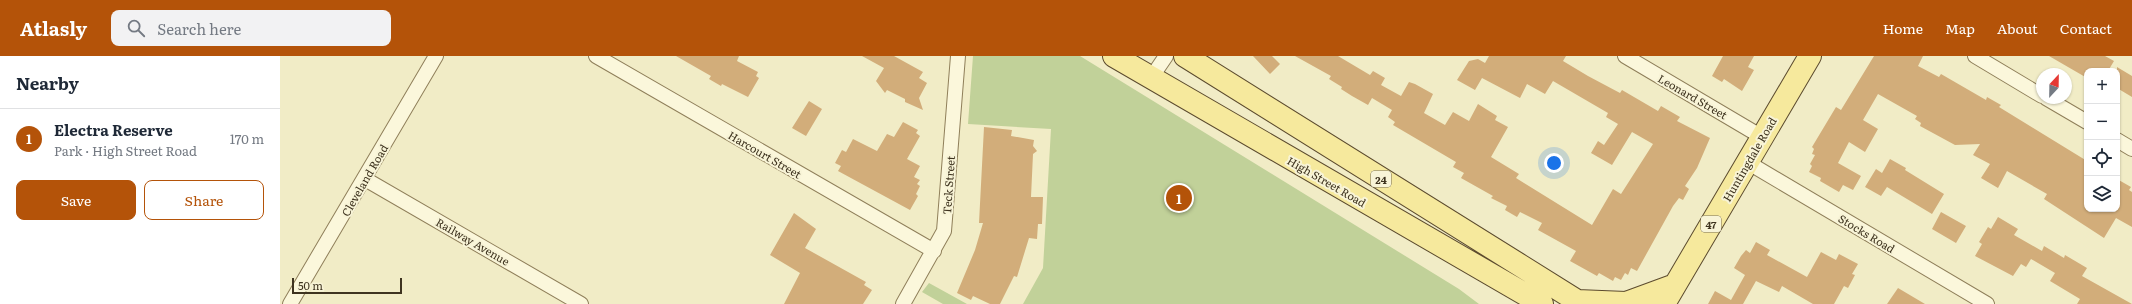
<!DOCTYPE html>
<html lang="en">
<head>
<meta charset="utf-8">
<style>
  body { margin:0; font-family:Literata,serif; background:#f2f2f3; color:#1f2937 }
  .controls { position:absolute; right:12px; top:12px; display:grid; overflow:hidden; border-radius:8px; box-shadow:0 1px 3px #0004 }
  .controls button { width:36px; height:36px; display:grid; place-items:center; padding:0; border:0; border-bottom:1px solid #e0e1e3; background:#fff; color:#1f2937; font:20px sans-serif }
  .compass { position:absolute; left:1756px; top:12px; width:36px; height:36px; border-radius:50%; background:#fff; box-shadow:0 1px 3px #0004; rotate:22deg }
  .scale { position:absolute; left:12px; bottom:10px; width:110px; box-sizing:border-box; padding-left:4px; border:2px solid #3e331f; border-top:0; font-size:11px; line-height:14px; white-space:nowrap; color:#3e331f; -webkit-text-stroke:3px #f8f4d7; paint-order:stroke }
  .you { position:absolute; left:1274px; top:107px; width:14px; height:14px; margin:-10px; border:3px solid #fff; border-radius:50%; background:#1a73e8; box-shadow:0 0 0 6px #1a73e833 }
  .badge { display:grid; place-items:center; width:26px; height:26px; border-radius:50%; background:#b45309; color:#fff; font-size:13px; font-weight:700 }
  .pin { position:absolute; translate:-50% -50%; border:2px solid #fff; box-shadow:0 1px 4px #0006 }
  .list { margin:0; padding:0; list-style:none }
  h2 { display:flex; justify-content:space-between; align-items:center; height:52px; margin:0; padding:0 16px; font-size:17px }
  h2 small { font-size:13px; font-weight:400; color:#747a83 }
  .list li { display:grid; grid-template-columns:26px 1fr auto; gap:12px; align-items:center; box-sizing:border-box; height:60px; padding:0 16px; border-top:1px solid #e0e1e3 }
  .list b { display:block; font-size:15px; white-space:nowrap }
  .list p { margin:0; font-size:13px; white-space:nowrap; color:#747a83 }
  .list em { font-size:13px; font-style:normal; color:#747a83 }
  .actions { display:flex; gap:8px; padding:12px 16px }
  .actions a { flex:1; padding:9px 0; border:1px solid #b45309; border-radius:8px; text-align:center; font-size:14px; color:#b45309 }
  .actions .main { background:#b45309; color:#fff }
  .icon { flex:none; width:22px; height:22px; fill:none; stroke:currentColor; stroke-width:2; stroke-linecap:round; stroke-linejoin:round }
  .map { position:relative; flex:none; width:1852px; height:248px; overflow:hidden }
  header { display:flex; align-items:center; gap:24px; box-sizing:border-box; height:56px; padding:0 20px; background:#b45309; color:#fff }
  header strong { font-size:19px }
  nav { display:flex; gap:22px; margin-inline-start:auto; font-size:14px }
  .search { width:280px; height:36px; background:#f2f2f3; display:flex; align-items:center; gap:10px; box-sizing:border-box; padding:0 14px; border-radius:8px; color:#747a83; font-size:15px }
  main { display:flex }
  aside { flex:1; background:#fff }
  .map>svg:first-child { display:block }
  .green { fill:#c1d199 }
  .building { fill:#d2ad7a }
  .lines { fill:none; stroke-linecap:round; stroke-linejoin:round }
  .minor-casing { stroke:#8f7f5a; stroke-width:16 }
  .primary-casing { stroke:#5c4b2e; stroke-width:24 }
  .minor { stroke:#fbf7db; stroke-width:14 }
  .primary { stroke:#f6e99d; stroke-width:22 }
  .labels { text-anchor:middle; dominant-baseline:central; stroke-width:4; stroke-linejoin:round; paint-order:stroke }
  .shield { fill:#f8f4d7; stroke:#766d56; stroke-width:1 }
  .shield-label { font-size:10px; font-weight:bold; fill:#3e331f }
  .street-label { font-size:11px; fill:#3e331f; stroke:#f8f4d7 }
</style>
</head>
<body>
<header>
<strong>Atlasly</strong>
<div class="search"><svg class="icon" aria-label="search" viewBox="0 0 24 24"><circle cx="10" cy="10" r="6"/><path d="M15 15l6 6"/></svg>Search here</div>
<nav><a>Home</a><a>Map</a><a>About</a><a>Contact</a></nav>
</header>
<main>
<aside>
<h2>Nearby<small></small></h2>
<ul class="list">
<li><span class="badge">1</span><div><b>Electra Reserve</b><p>Park · High Street Road</p></div><em>170 m</em></li>
</ul>
<div class="actions"><a class="main">Save</a><a>Share</a></div>
</aside>
<div class="map">
<svg width="1852" height="248" viewBox="0 0 1852 248">
  <rect width="100%" height="100%" fill="#f1ecc6"/>
  <path class="green" d="M693 0H800L1179 233 1199 248H743L763 212 771 73 688 68Z
    M649 227 687 248H663L642 236Z"/>
  <path class="building" d="M396 0H459L457 5 478 16 476 20 479 22 468 41 442 28 441 30 429 23 431 20Z
    M582 0H614L643 16 639 22 647 27 639 42 643 54 625 46V43L607 34 605 37 596 25 604 12Z
    M973 0H992L1000 8 990 18Z
    M1015 0H1058L1090 19 1093 15 1105 22 1101 29 1121 40 1129 26 1135 28 1153 38 1144 57 1165 69 1173 56 1189 65 1198 48 1217 60 1215 64 1228 71 1211 101 1239 118 1236 122 1312 169 1333 133 1341 138 1373 88 1352 76 1332 109 1311 97 1318 85 1324 89 1338 68 1326 61 1328 57 1273 25 1265 38 1247 28 1240 42 1202 22 1195 34 1177 24 1189 5 1198 3 1205 7 1209 0H1286L1283 5 1308 20 1340 37 1342 34 1378 55 1381 50 1400 61 1397 65 1430 82 1417 112 1405 130 1409 133 1403 144 1399 142 1393 150 1357 215 1351 212 1348 219 1345 217 1341 224 1335 221 1333 225 1319 217 1317 220 1290 205 1296 195 1258 174 1262 167 1240 156 1237 161 1225 154 1227 150 1211 142 1213 140 1181 122 1184 117 1173 111 1176 106 1113 69 1115 66 1108 61 1112 54 1092 42 1088 49 1072 40 1061 33 1062 31 1049 23 1051 20Z
    M1443 0H1474L1468 11 1474 14 1462 35 1444 23 1442 26 1432 20Z
    M1594 0H1643L1638 10 1659 21 1661 18 1706 44 1707 41 1721 49 1719 51 1807 105V153H1837V123L1851 131 1849 134 1852 136V171L1836 162 1824 182 1764 143 1767 138 1727 115 1718 132 1701 122 1710 108 1693 99 1700 88 1675 89 1640 70 1641 67 1635 63 1637 60 1598 38 1583 64 1598 73 1585 96 1569 86 1558 107 1581 120 1573 134 1563 129 1559 136 1540 125 1541 122 1529 116 1532 110 1530 108 1535 99 1532 98 1534 93 1532 91 1556 51 1561 54Z
    M1769 0H1825L1834 5 1828 15H1807V22Z
    M1837 11 1852 20V41L1837 32Z
    M529 45 542 53 526 80 512 72Z
    M623 66 638 74 636 77 640 80 627 103 640 110 634 121 640 124 637 128 640 130 636 138 638 140 630 154 558 115 561 110 555 107 562 94 566 96 573 83 597 95 607 78 614 81Z
    M704 71 732 74 731 80 754 84 753 90 757 95 753 98 751 141H763L762 168H758L757 183 749 182 737 221 734 220 720 248H710L693 240 691 244 677 237 695 194 703 167H699Z
    M1610 103 1626 112 1625 114 1664 138 1652 158 1607 131 1601 140 1585 131 1596 113 1602 117Z
    M1661 156 1686 170 1676 187 1652 173Z
    M514 157 536 173 525 192 586 226 584 229 592 234 583 248H504L520 217 490 199Z
    M1718 161 1738 173 1734 179 1762 195 1764 190 1784 202 1785 199 1807 212 1802 220 1852 248H1797L1800 243 1770 225 1775 217 1751 203 1746 211 1741 208 1733 220 1695 200 1702 188 1699 186 1708 171 1711 173Z
    M1476 186 1490 194 1487 199 1527 221 1541 196 1556 204 1559 198 1578 208 1572 218 1575 219 1568 232 1564 230 1554 248H1533L1502 230 1499 236 1476 225 1463 248H1428L1435 235 1451 244 1465 219 1454 212 1461 200 1466 194 1470 197Z
    M1618 232 1645 248H1607Z"/>
  <g class="lines">
    <g class="minor-casing">
      <path id="minor" d="M316 0 654 195
        M1345 0 1482 81
        M1695 0 1762 40
        M871 22 886 0
        M1766 42 1807 66
        M1837 84 1852 93
        M1467 106 1707 248
        M85 123 301 248
        M10 248 156 0
        M623 248 664 175 678 0"/>
    </g>
    <g class="primary-casing">
      <path id="primary" d="M834 0 1262 248
        M905 0 1302 248
        M1297 245 1346 247 1395 229
        M1384 248 1530 0"/>
    </g>
    <use href="#minor" class="minor"/>
    <use href="#primary" class="primary"/>
  </g>
  <g class="labels">
    <g class="shield">
      <rect x="1091" y="115" width="20" height="16" rx="3"/>
      <rect x="1421" y="160" width="20" height="16" rx="3"/>
    </g>
    <g class="shield-label">
      <text x="1101" y="123">24</text>
      <text x="1431" y="168">47</text>
    </g>
    <g class="street-label">
      <text transform="translate(1413 40) rotate(30)">Leonard Street</text>
      <text transform="translate(485 98) rotate(30)">Harcourt Street</text>
      <text transform="translate(1469 103) rotate(-60)">Huntingdale Road</text>
      <text transform="translate(84 124) rotate(-60)">Cleveland Road</text>
      <text transform="translate(1047 125) rotate(30)">High Street Road</text>
      <text transform="translate(668 129) rotate(-86)">Teck Street</text>
      <text transform="translate(1587 177) rotate(31)">Stocks Road</text>
      <text transform="translate(193 185) rotate(30)">Railway Avenue</text>
    </g>
  </g>
</svg>
<div class="controls">
<button>+</button>
<button>−</button>
<button><svg class="icon" aria-label="locate" viewBox="0 0 24 24"><circle cx="12" cy="12" r="6"/><path d="M12 2v4M12 18v4M2 12h4M18 12h4"/></svg></button>
<button><svg class="icon" aria-label="layers" viewBox="0 0 24 24"><path d="M12 4l9 5-9 5-9-5zM3 14l9 5 9-5"/></svg></button>
</div>
<svg class="compass" viewBox="-18 -18 36 36"><path d="M0-13l5 13h-10z" fill="#e53935"/><path d="M0 13l5-13h-10z" fill="#747a83"/></svg>
<div class="scale">50 m</div>
<div class="you"></div>
<div class="pin badge" style="left:899px;top:142px">1</div>
</div>
</main>
</body>
</html>
